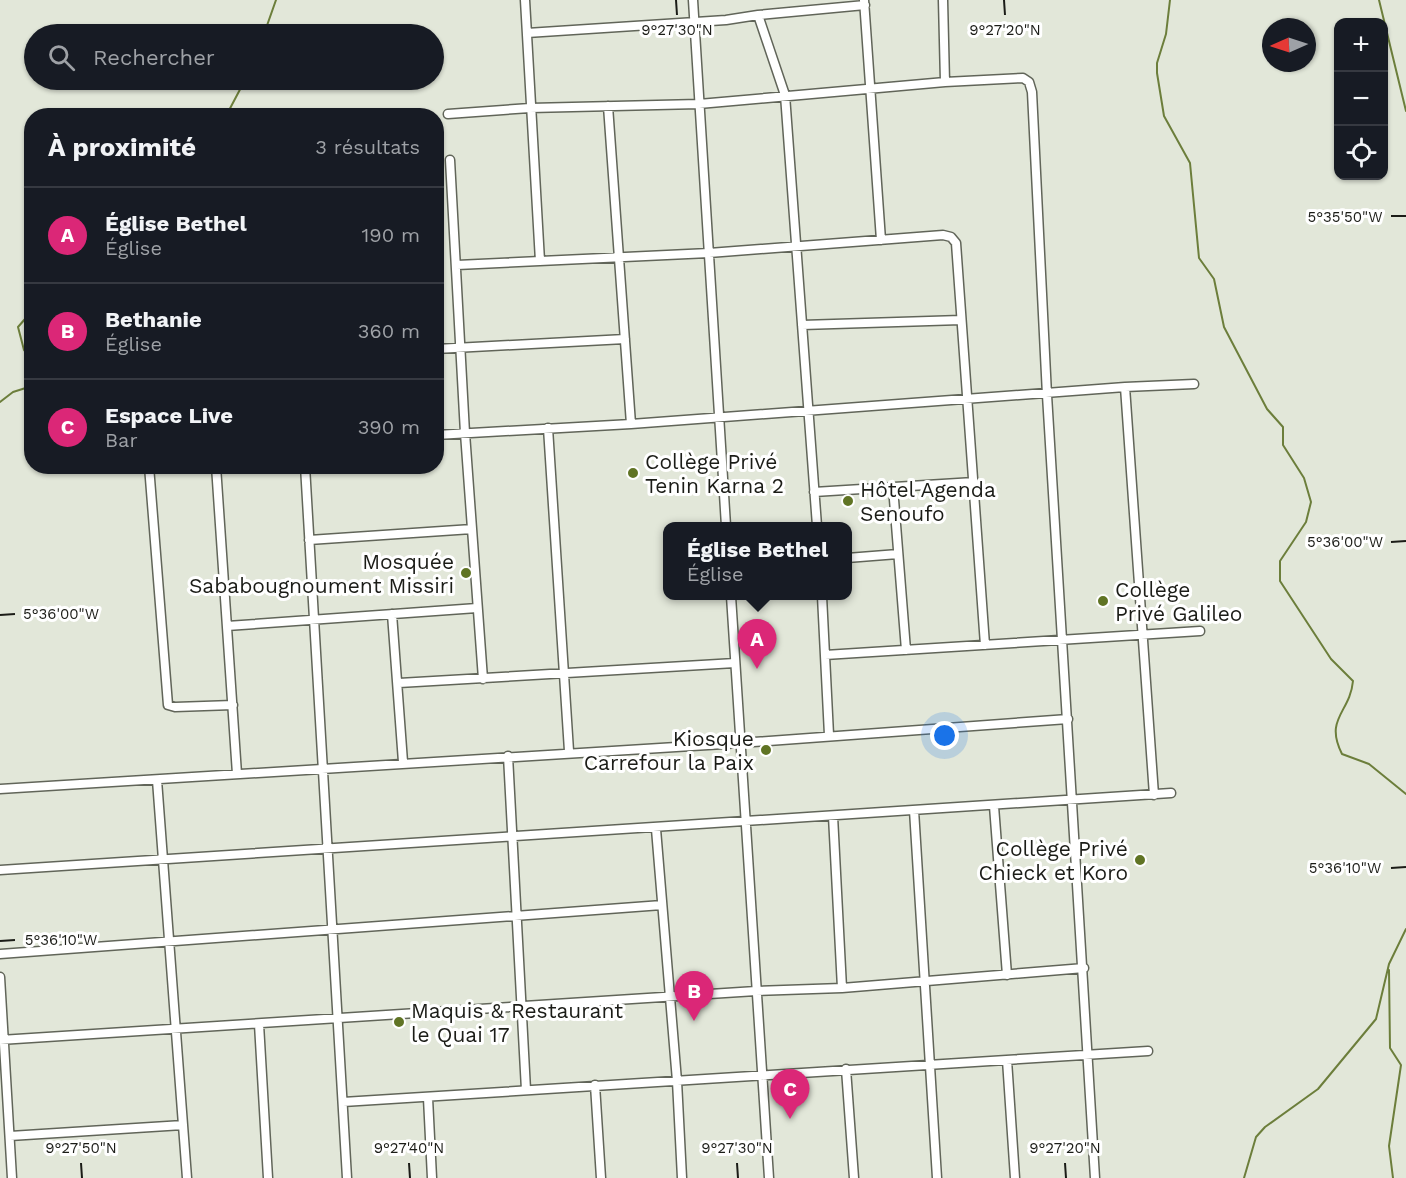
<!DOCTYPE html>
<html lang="fr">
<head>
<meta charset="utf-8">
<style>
  body { margin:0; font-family:"Work Sans",sans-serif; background:#20242c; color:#f1f3f6 }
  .controls { position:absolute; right:18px; top:18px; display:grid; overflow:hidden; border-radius:12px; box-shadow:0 2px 4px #0004 }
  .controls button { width:54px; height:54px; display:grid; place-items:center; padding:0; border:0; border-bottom:2px solid #363941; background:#171b24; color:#f1f3f6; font:30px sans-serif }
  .compass { position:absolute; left:1262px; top:18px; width:54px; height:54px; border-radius:50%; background:#171b24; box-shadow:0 2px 4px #0004; rotate:267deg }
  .you { position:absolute; left:945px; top:736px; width:21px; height:21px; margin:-15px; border:4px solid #fff; border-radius:50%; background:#1a73e8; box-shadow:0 0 0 9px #1a73e833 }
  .badge { display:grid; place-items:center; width:39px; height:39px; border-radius:50%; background:#db2777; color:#fff; font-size:20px; font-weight:700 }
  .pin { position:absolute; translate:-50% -50px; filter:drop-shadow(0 2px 3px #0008) }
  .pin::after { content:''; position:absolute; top:32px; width:21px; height:18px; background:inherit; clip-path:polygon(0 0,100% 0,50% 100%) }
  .popup { position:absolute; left:663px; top:522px; width:189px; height:78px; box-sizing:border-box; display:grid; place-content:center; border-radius:12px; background:#171b24; filter:drop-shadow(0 2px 4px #0005); font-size:20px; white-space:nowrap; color:#9ea1a6 }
  .popup b { font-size:22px; color:#f1f3f6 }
  .popup::after { content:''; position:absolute; left:50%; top:100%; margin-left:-12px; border:12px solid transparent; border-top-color:#171b24 }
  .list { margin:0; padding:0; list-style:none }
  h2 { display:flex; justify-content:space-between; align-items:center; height:78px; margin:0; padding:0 24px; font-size:26px }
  h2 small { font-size:20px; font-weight:400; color:#9ea1a6 }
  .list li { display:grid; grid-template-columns:39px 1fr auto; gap:18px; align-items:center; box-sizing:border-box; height:96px; padding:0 24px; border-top:2px solid #363941 }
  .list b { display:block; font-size:22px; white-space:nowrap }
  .list p { margin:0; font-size:20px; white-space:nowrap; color:#9ea1a6 }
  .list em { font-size:20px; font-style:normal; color:#9ea1a6 }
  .icon { flex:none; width:33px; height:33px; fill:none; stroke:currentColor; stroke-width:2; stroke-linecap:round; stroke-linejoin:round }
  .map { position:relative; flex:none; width:1406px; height:1178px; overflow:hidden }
  .search { position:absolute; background:#171b24; box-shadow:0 2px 4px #0004; left:24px; top:24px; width:420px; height:66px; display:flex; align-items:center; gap:15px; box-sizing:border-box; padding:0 21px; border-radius:33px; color:#9ea1a6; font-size:22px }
  .panel { position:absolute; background:#171b24; box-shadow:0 2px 4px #0004; left:24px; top:108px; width:420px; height:366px; border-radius:24px }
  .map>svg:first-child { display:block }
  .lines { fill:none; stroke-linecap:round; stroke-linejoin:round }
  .stream { stroke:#6c7e3b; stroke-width:2 }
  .minor-casing { stroke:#616559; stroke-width:11 }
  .minor { stroke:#fff; stroke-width:8 }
  .ticks { fill:none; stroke:#1b1c17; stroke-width:2 }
  .poi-dot { fill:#607424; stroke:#fff; stroke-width:2 }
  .labels { text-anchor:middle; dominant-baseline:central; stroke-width:6; stroke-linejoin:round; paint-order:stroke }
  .poi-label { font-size:21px; fill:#1b1c17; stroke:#fff; text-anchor:start }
  .ticks-label { font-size:15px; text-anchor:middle; fill:#1b1c17; stroke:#fff; stroke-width:6; stroke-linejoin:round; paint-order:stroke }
</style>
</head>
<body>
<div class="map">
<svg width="1406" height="1178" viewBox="0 0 1406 1178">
  <rect width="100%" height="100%" fill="#e2e7d9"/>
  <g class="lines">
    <path class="stream" d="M1170 0 1166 34 1157 63V73L1164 116 1190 163 1199 258 1214 279 1224 327 1267 409 1283 427V445L1304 478 1311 502 1306 522 1280 561V581L1331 659 1353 681C1350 713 1324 718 1342 754L1369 764 1406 794
      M1379 0 1406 111
      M264 34 276 0
      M226 116 245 80
      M32 311 18 327 24 350 32 361
      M0 402 13 392 32 386
      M1389 970 1390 1048 1401 1065 1389 1146 1393 1178
      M1244 1178 1256 1137 1265 1127 1318 1089 1376 1019 1389 964 1406 929"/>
    <g class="minor-casing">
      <path id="minor" d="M525 0 540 261
        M693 0 726 526
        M864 0 881 240
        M943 0 945 82
        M758 15 785 95 817 526
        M527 33 726 20 758 15 865 5
        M608 106 631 424
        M448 114 530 108 699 104 945 82 1023 78 1029 82 1032 92 1047 395 1095 1178
        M450 160 465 433 483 679
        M457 265 709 253 943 235 951 237 956 243 985 645
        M802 325 961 320
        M436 349 625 339
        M1125 387 1154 795
        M548 428 569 751
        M436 435 631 424 1125 387 1194 384
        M149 466 168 705 175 707 233 705
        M216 466 237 774
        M305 466 347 1178
        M893 487 906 650
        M814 492 974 482
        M309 540 472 529
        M847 558 898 554
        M731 596 769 1178
        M822 596 829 735
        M392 614 403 762
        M227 626 477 608
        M825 655 1200 631
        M399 683 735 663
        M508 756 526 1090
        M157 780 187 1178
        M0 789 740 743 1068 719
        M994 806 1007 975
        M914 810 937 1178
        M833 816 842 988
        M656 829 677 1081 682 1178
        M0 870 1171 793
        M0 954 662 905
        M0 977 12 1178
        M259 1024 268 1178
        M0 1040 756 991 842 988 1084 968
        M1007 1060 1015 1178
        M846 1069 854 1178
        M595 1085 601 1178
        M428 1098 432 1178
        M343 1102 1148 1051
        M10 1136 183 1125"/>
    </g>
    <use href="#minor" class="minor"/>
  </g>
  <path class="ticks" d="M676 0 677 15M1004 0 1005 15M1391 216H1406M1391 542 1406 541M0 615 15 614M1391 868 1406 867M0 941 15 940M81 1163 82 1178M409 1163 410 1178M737 1163 738 1178M1065 1163 1066 1178"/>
  <g class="poi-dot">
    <circle cx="633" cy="473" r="6"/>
    <circle cx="848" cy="501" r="6"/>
    <circle cx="466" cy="573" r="6"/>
    <circle cx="1103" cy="601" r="6"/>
    <circle cx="766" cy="750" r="6"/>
    <circle cx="1140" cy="860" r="6"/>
    <circle cx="399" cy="1022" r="6"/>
  </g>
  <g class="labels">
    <g class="poi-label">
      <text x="645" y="461">Collège Privé<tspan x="645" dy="24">Tenin Karna 2</tspan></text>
      <text x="860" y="489">Hôtel Agenda<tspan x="860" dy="24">Senoufo</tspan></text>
      <text x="454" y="561" text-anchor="end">Mosquée<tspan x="454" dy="24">Sababougnoument Missiri</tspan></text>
      <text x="1115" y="589">Collège<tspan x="1115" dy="24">Privé Galileo</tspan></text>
      <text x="754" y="738" text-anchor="end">Kiosque<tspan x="754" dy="24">Carrefour la Paix</tspan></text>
      <text x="1128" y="848" text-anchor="end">Collège Privé<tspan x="1128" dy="24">Chieck et Koro</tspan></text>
      <text x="411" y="1010">Maquis &amp; Restaurant<tspan x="411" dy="24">le Quai 17</tspan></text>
    </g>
  </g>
  <g class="ticks-label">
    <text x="677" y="35">9°27'30"N</text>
    <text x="1005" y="35">9°27'20"N</text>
    <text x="1345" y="222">5°35'50"W</text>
    <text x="1345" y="547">5°36'00"W</text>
    <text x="61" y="619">5°36'00"W</text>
    <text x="1345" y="873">5°36'10"W</text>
    <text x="61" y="945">5°36'10"W</text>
    <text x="81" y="1153">9°27'50"N</text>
    <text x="409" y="1153">9°27'40"N</text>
    <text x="737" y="1153">9°27'30"N</text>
    <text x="1065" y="1153">9°27'20"N</text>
  </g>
</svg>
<div class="controls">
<button>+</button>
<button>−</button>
<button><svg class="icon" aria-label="locate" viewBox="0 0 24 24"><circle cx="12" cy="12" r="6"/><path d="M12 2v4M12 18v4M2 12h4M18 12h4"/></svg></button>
</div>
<svg class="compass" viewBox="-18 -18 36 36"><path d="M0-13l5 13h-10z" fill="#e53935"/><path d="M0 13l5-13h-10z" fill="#9ea1a6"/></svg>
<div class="you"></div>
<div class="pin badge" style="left:757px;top:669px">A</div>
<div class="popup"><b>Église Bethel</b>Église</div>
<div class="pin badge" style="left:694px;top:1021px">B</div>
<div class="pin badge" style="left:790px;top:1119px">C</div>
<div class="search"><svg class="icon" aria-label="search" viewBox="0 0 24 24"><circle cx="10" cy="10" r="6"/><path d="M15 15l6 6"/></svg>Rechercher</div>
<section class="panel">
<h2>À proximité<small>3 résultats</small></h2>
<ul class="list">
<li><span class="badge">A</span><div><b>Église Bethel</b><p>Église</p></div><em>190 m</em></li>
<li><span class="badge">B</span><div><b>Bethanie</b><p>Église</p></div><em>360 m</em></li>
<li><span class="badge">C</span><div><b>Espace Live</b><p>Bar</p></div><em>390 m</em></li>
</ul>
</section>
</div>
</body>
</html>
